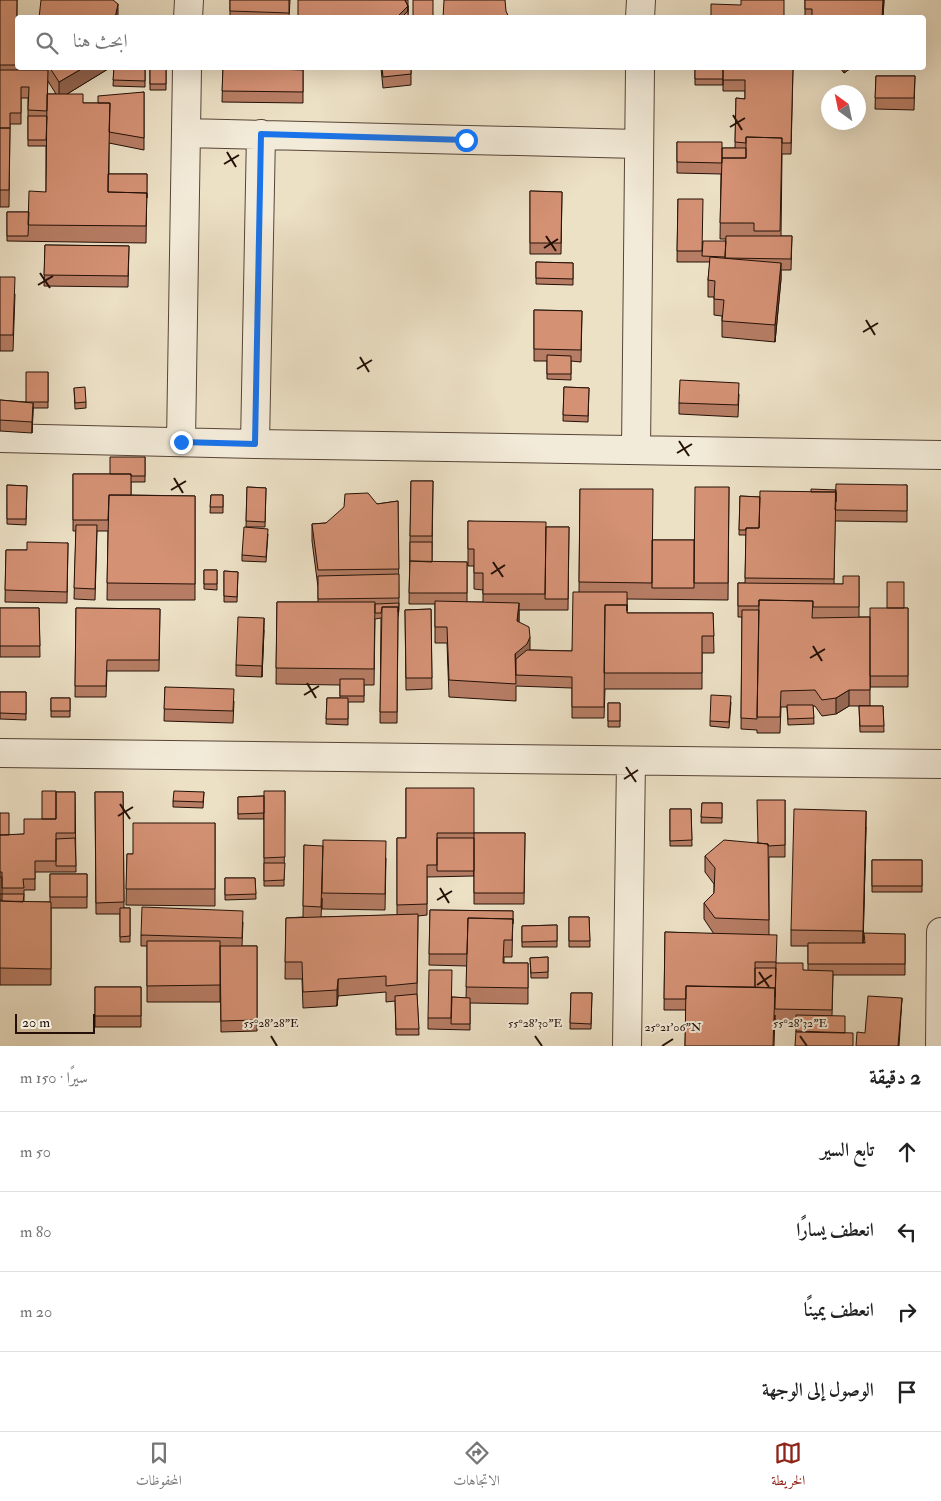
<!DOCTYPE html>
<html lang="ar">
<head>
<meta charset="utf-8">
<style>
  body { margin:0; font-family:"IM FELL Double Pica",Amiri,serif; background:#f2f2f2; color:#222; direction:rtl }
  .compass { position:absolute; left:821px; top:85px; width:45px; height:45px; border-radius:50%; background:#fff; box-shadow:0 5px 20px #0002; rotate:327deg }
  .scale { position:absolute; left:15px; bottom:12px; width:80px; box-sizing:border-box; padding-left:5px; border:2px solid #241007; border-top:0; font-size:14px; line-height:18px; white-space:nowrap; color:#241007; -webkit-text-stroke:4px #f3ebd9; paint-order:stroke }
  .stop { position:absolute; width:15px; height:15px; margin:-11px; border:4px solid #1a73e8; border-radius:50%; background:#fff }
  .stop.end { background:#1a73e8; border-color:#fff; box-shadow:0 1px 5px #0008 }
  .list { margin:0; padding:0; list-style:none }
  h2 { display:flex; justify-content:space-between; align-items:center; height:65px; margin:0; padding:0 20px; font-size:21px }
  h2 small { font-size:16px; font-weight:400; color:#767676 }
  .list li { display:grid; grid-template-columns:32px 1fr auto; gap:15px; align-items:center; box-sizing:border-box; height:80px; padding:0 20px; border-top:1px solid #e0e0e0 }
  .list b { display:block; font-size:19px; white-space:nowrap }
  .list em { font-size:16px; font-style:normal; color:#767676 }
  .icon { flex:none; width:28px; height:28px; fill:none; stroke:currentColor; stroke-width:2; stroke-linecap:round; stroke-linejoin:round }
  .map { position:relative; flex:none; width:941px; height:1046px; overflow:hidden; direction:ltr }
  .search { position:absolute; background:#fff; box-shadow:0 5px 20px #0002; left:15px; right:15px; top:15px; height:55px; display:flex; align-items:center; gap:12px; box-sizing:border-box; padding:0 18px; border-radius:5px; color:#767676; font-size:19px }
  .sheet { height:385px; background:#fff }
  nav { display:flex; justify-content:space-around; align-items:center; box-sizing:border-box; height:70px; border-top:1px solid #e0e0e0; background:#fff; font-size:14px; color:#767676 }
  nav a { display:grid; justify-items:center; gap:2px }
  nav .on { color:#8f2418 }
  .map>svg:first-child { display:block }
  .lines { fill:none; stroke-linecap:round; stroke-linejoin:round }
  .minor-casing { stroke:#564436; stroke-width:30 }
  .minor { stroke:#f3ebd9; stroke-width:28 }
  .wall { fill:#b67d64; stroke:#241007; fill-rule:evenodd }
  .shaded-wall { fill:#946651; stroke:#241007 }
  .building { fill:#d49174; stroke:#241007 }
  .route { stroke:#1a73e8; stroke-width:6 }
  .ticks { fill:none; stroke:#241007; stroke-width:2 }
  .ticks-label { font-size:12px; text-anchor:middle; fill:#241007; stroke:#f3ebd9; stroke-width:4; stroke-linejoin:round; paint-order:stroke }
</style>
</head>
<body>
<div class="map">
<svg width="941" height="1046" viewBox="0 0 941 1046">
  <rect width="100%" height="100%" fill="#ece0c5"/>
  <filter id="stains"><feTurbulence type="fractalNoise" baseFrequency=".004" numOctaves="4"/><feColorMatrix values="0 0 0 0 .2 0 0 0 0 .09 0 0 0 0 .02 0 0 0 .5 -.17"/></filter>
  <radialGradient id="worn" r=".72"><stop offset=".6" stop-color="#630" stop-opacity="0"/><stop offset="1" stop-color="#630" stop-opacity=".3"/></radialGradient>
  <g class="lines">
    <g class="minor-casing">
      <path id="minor" d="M188 18 189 0
        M640 18 641 0
        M186 133 638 144
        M0 438 255 444 941 455
        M181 442 187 68
        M255 444 261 134
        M636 450 640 68
        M0 753 941 764
        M627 1046 631 761
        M940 1046 941 932"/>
    </g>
    <use href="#minor" class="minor"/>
  </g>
  <path class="wall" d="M0 0H17V70H41L40 68H108V69L67 94 83 103H98L144 92V150L109 143V174H147L146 243 7 241V212H29L46 192V146H28V98H21V124H10L9 207H0ZM48 81 56 94H47Z
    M230 0H290L289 18H230Z
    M805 0H884L883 18H805Z
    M114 68H145V87L113 86Z
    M150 68H166V90H150Z
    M223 68 303 70V103L222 102Z
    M381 68H411V85L383 88Z
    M695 68H793L791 154H782L781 236H792L791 270H781V279L775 342 722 337V316L714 315V297H708V280L710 262H677L678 199 703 244 726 241V239H720L721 174 677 173V142L722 148H735L736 98 745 99V91H723V69V85H695Z
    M840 68H851L844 73Z
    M876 76H915L914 110 875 109Z
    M530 191 562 192 561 254H530Z
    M45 245 129 246 128 287 44 286Z
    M536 262 573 263V285L536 284Z
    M0 277 15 294 13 351H0Z
    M534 310 582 311 581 362 571 361V380L547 379V361H534Z
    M48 372V408H33L32 433 0 431V400L26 402Z
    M564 387 589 388 588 422 563 421Z
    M74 388 86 402V408L75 409Z
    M739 394 738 417 679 414V403Z
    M145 457V482H131V495L195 496V600H107L108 531H97L95 600 74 599 76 531H73V474H110Z
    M411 481H433L432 562H467V602H483V590L474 589V566H468V521L546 527H569L568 610H519V622L530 650 572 651 579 592 580 489 652 540H694L729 487 728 600 627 599V613H713L714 653H702V689H605L604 718H572V688L516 686V701L449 697 447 643H435V604H409Z
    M7 485 27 486 26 525 7 524Z
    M907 485V522L835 521 834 584H843L859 576V617H870L904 608H908V687H870V665V706H849L836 714 822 716 815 706H813L814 724 788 725 787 707H781L780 733H757V730L741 729 742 617H738V583H745L746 535H739L740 496 760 497 836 490Z
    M247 487 266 488 265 527H246Z
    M211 495H223V513H210Z
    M398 501 399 609 398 618 397 723H380L381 618 375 619 374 685H364V702H348V725L326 724 327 698H340V685L276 684 277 602H318V587L312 541V524L326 523 377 504Z
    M268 534 266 562 242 561V555Z
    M68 543 67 603 5 602 6 550H27Z
    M204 570H217V590L204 589Z
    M224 571 238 572 237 602H224Z
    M0 608H39L40 657H0Z
    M76 608 160 609 159 671H107L106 697H75Z
    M431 609 432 689 406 690 405 610Z
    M264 630 262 677 236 676V665Z
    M165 687 234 701 233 723 164 721Z
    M0 692H26V720L0 719Z
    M51 698H70V717H51Z
    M731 702 729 728 710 726V721Z
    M608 703H620V727H608Z
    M859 706H883L884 732H860Z
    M406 788 474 833H525L524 904H474V844V876L427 877V915L418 916 417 995 419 1035H396L395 1001 386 1002V992L338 996 337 1006 303 1008 302 979H285L286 918 303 917 304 845 386 858 385 910 322 909V898L321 917 397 915V838H406Z
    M285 791 284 886H264V811V819H238V797L264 796Z
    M56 792H75L76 872H35V890H24V902H50V874H87V908H51V985H0V901H2V900H0V813L9 835 24 834 42 819Z
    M95 792H123L124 908H130V942H120V914H96Z
    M204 792 203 808 173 807V801Z
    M785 800V857H769V935L776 963 803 970 808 971V946H791V930L866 827 863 943 905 934V975H833L832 1016 845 1033 853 1046 796 1021H775V1015L774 1046H685L686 1010H664L665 932 714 934 704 919V903L714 893V884L705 872V856L757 843Z
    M702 803H722V823H701Z
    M670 809H691L692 846H670Z
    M215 823V906L126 905 127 854H133Z
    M872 860H922V892H872Z
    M225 878H255L256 899 225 900Z
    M430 910 513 911 512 957H504V963H528V1004L470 1003V1030L428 1029V1018L452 997 466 998 467 966 429 965Z
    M569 917H589L590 947H569Z
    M243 922 242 946H257V1031L221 1032 220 957V1002H147V946H141V935Z
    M557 925V947H522V926Z
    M548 957V978H531L530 958Z
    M95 987H141V1027H95Z
    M571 993H592L591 1029H570Z"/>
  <path class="shaded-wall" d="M883 0H884L883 18H882Z
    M118 4V18H115Z
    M408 6V18H396Z
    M83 68H108V69L59 99V82Z
    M844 68H851L844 73Z
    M781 263V279L775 342V325Z
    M33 403V414L32 433V422Z
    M519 603V619L517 638V621Z
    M264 618V630L262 677V666Z
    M530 637V653L516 670 515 654Z
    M849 690V706L836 714V698Z
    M866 811V827L863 947V931Z
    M338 979V996L337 1006V990Z
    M902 998 899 1046H898Z"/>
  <path class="building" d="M0 0H17L16 65H0Z
    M41 0H113L118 4 115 18H39Z
    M230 0H289V13L230 11Z
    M298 0H405L408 6 396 18H298Z
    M405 0H408V11V6Z
    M413 0H433V18H413Z
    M444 0H505L506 11 509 18H443Z
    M741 0H784V18H711V4L741 5Z
    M805 0H883L882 18H812V9H805Z
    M408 11V18H401Z
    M50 68H83L59 82Z
    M114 68H145V81L113 80Z
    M150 68H166V84H150Z
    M223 68H246L303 70V92L222 91Z
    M382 68H411V74L383 77Z
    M695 68H723V79H695Z
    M723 68H793L791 143H782V138L746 137V143L735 142 736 98 745 99V80H723Z
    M0 70H48L47 111 28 110 29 87H21V113H10V128H0Z
    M876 76H915L914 98H875Z
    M144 92V138L109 132 110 103H98V96Z
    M47 94H83V103H110L108 192 147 193 146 226 28 225 29 191 46 192Z
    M28 116H47L46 140H28Z
    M0 128H10L9 190H0Z
    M746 137 782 138 780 231H754V223H720L722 158H746Z
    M677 142H722V163L677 162Z
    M722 148H746V158H722Z
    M108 174H147V198V193L108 192Z
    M530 191 562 192 561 243H530Z
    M678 199H703L702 251H677Z
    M7 212H29L28 236H7Z
    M726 236H792L791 259 725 258Z
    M703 241H726L725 257 702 256Z
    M45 245 129 246 128 276 44 275Z
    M710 257 781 263 775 325 722 321 724 300 714 299 715 281 708 280Z
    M536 262 573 263V279L536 278Z
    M0 277H15L13 335H0Z
    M534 310 582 311 581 350 534 349Z
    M547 355 571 356V374H547Z
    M26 372H48V402H26Z
    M680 380 739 383 738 405 679 403Z
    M85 387 86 402 75 403 74 388Z
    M564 387 589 388 588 416 563 415Z
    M0 400 33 403 32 422 0 420Z
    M110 457H145V476H131V474H110Z
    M73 474H131V495H109L108 520H73Z
    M411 481H433L432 536H410Z
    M836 484 907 485V511L835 510Z
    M7 485 27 486 26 519H7Z
    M247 487 266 488 265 522 246 521Z
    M695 487H729L728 583H694Z
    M580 489H653L652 583 579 582Z
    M811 489 836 490V502V492H811Z
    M760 491 836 492 834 579 745 578 746 528H759Z
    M368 493 377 504 398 501 399 569 318 570 312 524 326 523 344 507 345 494Z
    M109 495 195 496V584L107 583Z
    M211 495H223V507H210Z
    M740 496 760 497 759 528H746V530H739Z
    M468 521 546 522 545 594H483V573H474V549H468Z
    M76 525H97L95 589 74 588Z
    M244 527 268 529 266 557 242 555Z
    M546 527H569L568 599H545Z
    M652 540H694V588H652Z
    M27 542 68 543 67 592 5 590 6 550H27Z
    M410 542H432V562L410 561Z
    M410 561 467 562V593H409Z
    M204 570H217V584H204Z
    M224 571 238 572 237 597 224 596Z
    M399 574V598L318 599V576Z
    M843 576H859V607H813V601L759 600V606H738V583L843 584Z
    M887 582H904V608H887Z
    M573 592H627V611V605H605L604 707H572V677L516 675V659L527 650 572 651Z
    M759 600 813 601 812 618 870 617V690H849L836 698 822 700 815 690 781 691 780 717H757Z
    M435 601 519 603 517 621 529 627 530 637 527 644 515 654 516 684 449 680 447 627H435Z
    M277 602H375L374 669 276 668Z
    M399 603 398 612V607H382L381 613H375V604Z
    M605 605H627V613H713L714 636H702V673H604Z
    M382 607H398L397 712H380Z
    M0 608H39L40 646H0Z
    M76 608 160 609 159 660H107L106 686H75Z
    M870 608H908V676H870Z
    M431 609 432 678H406L405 610Z
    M742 610H759L757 719 741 718Z
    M238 617 264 618 262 666 236 665Z
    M340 679H364V696H340Z
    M165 687 234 689 233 711 164 709Z
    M0 692H26V714L0 713Z
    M711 695 731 696 729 722 710 721Z
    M51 698H70V711H51Z
    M327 698H348V719H326Z
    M608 703H620V721H608Z
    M787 705H813L814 718 788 719Z
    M859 706H883L884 726H860Z
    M406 788H474V833H437V865H427V904L397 905V838H406Z
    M42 791H56V819H42Z
    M174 791 204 792 203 802 173 801Z
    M264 791H285V857L264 858Z
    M56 792H75V833H56V861H35V879H23L24 888H2V872H0V835L24 834V819H56Z
    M95 792H123L124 902 96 903Z
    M264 796V813L238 814V797Z
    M757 800H785V845L768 846V844L758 843Z
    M702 803H722V818L701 817Z
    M670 809H691L692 840 670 841Z
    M794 809 866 811 863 931 791 930Z
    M0 813H9V835H0Z
    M133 823H215V889H126L127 854H133Z
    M474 833H525L524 893H474Z
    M75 838 76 866H56V839Z
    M437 838H474V871H437Z
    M323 840 386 841 385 894 322 893Z
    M724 840 768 844 769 920 715 918 704 903 714 893 715 868 705 856Z
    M304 845 323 846 321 907 303 906Z
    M872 860H922V886H872Z
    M264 863H285L284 880 264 881Z
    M50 874H87V897H50Z
    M0 877H2V894H0Z
    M225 878H255L256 894 225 895Z
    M2 894H24L23 902 2 901Z
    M0 901 51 902V969L0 968Z
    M142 907 243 911 242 938 141 935Z
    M120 908H130V936L120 937Z
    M430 910 513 911V924V919L468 918 467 954H429Z
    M418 914 417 983 386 986V976L338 979 337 990 303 992 302 962H285L286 918Z
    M569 917H589L590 941H569Z
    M468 918 513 919 512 940H504L503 963H528V988L466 987Z
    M557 925V941L522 942V926Z
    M665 932 777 935 776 962H755V987L686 986V999H664Z
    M864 933 905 934V964H808V943H865Z
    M147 941H220V985L147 986Z
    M220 946H257V1020L221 1021Z
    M548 957V972L531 973 530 958Z
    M776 963H803V970L833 971 832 1010 775 1009Z
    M755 968H776L775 997V988L755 987Z
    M429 970H452L451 1018H428Z
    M686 986 775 988 773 1046H685Z
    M95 987H141V1016H95Z
    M571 993H592L591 1024 570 1023Z
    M417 994 419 1029H396L395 996Z
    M868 996 902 998 898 1046H856L857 1032 865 1033Z
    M452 997 470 998V1024H451Z
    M796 1015 845 1016V1033L796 1032Z
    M796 1031 853 1033V1046H795Z"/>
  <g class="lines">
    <path class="route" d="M181 442 255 444 261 134 466 140"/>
  </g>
  <path class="ticks" d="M733 115 742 130M730 127 745 118M227 152 236 167M224 164 239 155M546 236 556 251M544 248 558 239M40 273 50 288M38 285 53 276M866 320 875 335M863 332 878 323M360 357 369 372M357 369 372 360M679 441 689 456M677 453 692 444M174 478 183 493M171 490 186 481M493 562 503 577M491 574 505 565M813 646 822 661M810 658 825 649M307 683 316 698M304 695 319 686M626 767 636 782M624 779 638 770M120 804 130 819M118 816 133 807M440 888 449 903M437 900 452 891M759 972 769 987M757 985 772 975M271 1036 277 1046M535 1036 542 1046M800 1036 807 1046M662 1046 673 1039"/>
  <g class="ticks-label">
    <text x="271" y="1027">55°28'28"E</text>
    <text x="535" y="1027">55°28'30"E</text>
    <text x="800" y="1027">55°28'32"E</text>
    <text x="673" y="1031">25°21'06"N</text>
  </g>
  <rect width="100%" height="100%" filter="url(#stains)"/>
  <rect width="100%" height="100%" fill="url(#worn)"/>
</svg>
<svg class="compass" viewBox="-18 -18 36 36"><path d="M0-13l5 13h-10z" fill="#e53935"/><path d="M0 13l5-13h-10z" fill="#767676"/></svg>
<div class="scale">20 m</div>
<div class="stop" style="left:466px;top:140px"></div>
<div class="stop end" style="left:181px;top:442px"></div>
<div class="search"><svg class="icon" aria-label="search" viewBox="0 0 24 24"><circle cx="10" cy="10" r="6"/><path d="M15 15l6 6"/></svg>ابحث هنا</div>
</div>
<section class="sheet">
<h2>2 دقيقة<small>سيرًا · 150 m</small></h2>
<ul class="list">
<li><svg class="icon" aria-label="ahead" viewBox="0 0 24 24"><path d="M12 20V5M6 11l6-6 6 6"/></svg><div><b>تابع السير</b></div><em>50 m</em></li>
<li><svg class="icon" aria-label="left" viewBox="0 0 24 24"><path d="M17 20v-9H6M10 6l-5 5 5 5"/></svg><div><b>انعطف يسارًا</b></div><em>80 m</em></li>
<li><svg class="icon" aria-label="right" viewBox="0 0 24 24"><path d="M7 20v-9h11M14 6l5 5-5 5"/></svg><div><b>انعطف يمينًا</b></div><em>20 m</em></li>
<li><svg class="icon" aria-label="arrive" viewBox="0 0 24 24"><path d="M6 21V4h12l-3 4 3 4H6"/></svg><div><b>الوصول إلى الوجهة</b></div></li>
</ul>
</section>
<nav>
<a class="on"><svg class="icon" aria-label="map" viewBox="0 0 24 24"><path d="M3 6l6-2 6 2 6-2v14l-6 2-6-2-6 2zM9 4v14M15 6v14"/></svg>الخريطة</a>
<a><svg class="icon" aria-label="directions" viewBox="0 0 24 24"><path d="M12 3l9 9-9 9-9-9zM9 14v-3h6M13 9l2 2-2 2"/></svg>الاتجاهات</a>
<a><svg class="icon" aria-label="saved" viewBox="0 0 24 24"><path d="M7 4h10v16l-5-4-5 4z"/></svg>المحفوظات</a>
</nav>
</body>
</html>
